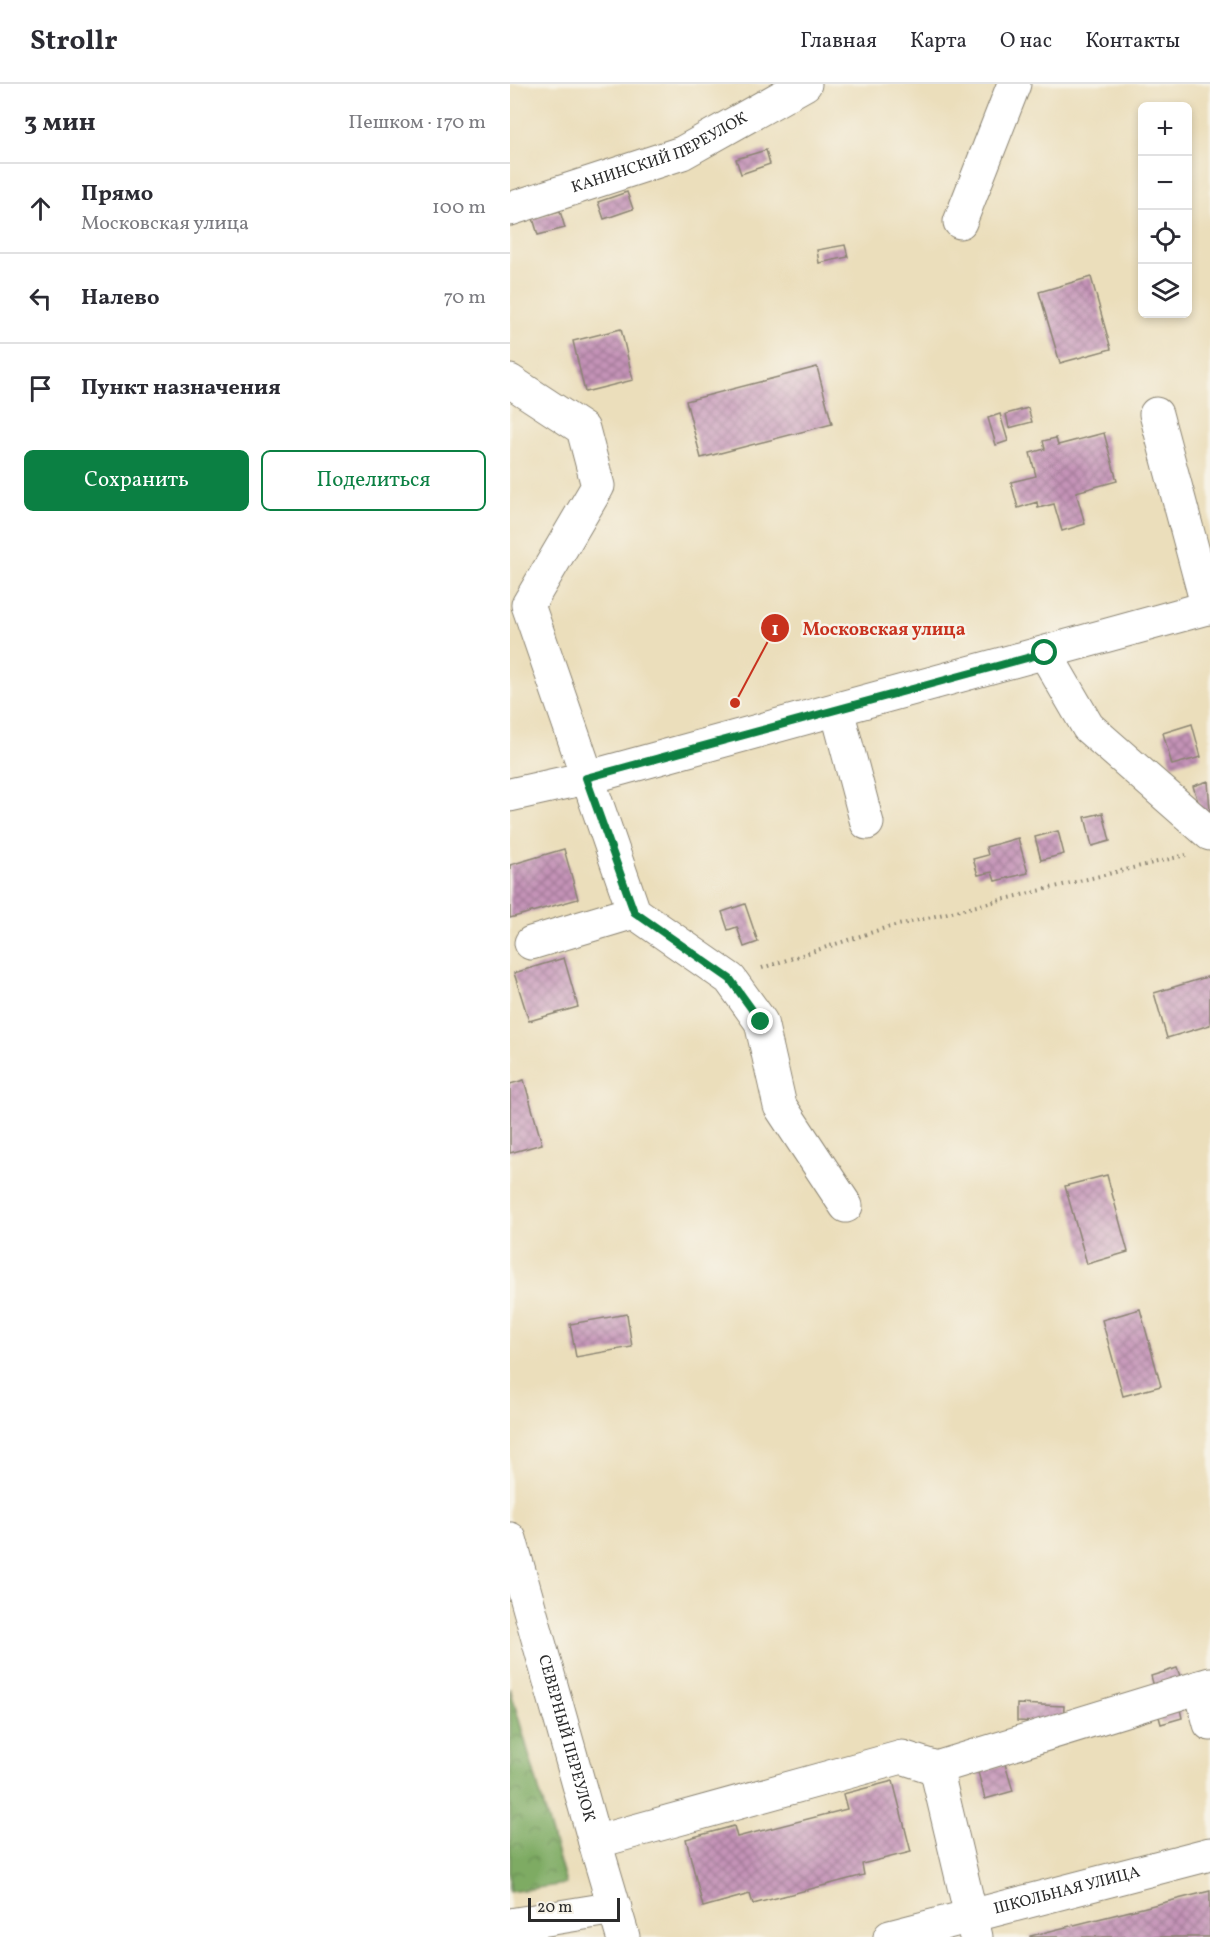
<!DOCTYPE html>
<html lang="ru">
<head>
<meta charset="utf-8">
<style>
  body { margin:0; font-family:Vollkorn,serif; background:#f7f7f7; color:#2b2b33 }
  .controls { position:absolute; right:18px; top:18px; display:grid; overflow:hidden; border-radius:9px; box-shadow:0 3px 9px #0003 }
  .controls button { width:54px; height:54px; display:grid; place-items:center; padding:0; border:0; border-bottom:2px solid #e1e1e2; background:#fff; color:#2b2b33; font:30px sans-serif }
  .scale { position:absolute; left:18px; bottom:15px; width:92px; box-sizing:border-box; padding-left:6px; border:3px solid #2b2b2b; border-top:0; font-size:16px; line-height:21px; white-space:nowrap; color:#2b2b2b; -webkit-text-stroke:4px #f7f3e8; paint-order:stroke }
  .stop { position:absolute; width:18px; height:18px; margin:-14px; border:4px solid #0b8043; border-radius:50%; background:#fff }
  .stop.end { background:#0b8043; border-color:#fff; box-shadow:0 2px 6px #0008 }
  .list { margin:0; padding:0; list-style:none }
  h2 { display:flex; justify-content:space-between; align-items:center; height:78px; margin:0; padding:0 24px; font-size:26px }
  h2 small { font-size:20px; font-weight:400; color:#7c7c81 }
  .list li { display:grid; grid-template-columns:39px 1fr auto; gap:18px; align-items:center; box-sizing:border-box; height:90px; padding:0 24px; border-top:2px solid #e1e1e2 }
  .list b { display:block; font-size:22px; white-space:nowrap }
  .list p { margin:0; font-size:20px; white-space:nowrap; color:#7c7c81 }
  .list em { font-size:20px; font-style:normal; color:#7c7c81 }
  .actions { display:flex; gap:12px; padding:18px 24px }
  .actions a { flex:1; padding:14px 0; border:2px solid #0b8043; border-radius:9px; text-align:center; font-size:21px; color:#0b8043 }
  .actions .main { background:#0b8043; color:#fff }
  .icon { flex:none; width:33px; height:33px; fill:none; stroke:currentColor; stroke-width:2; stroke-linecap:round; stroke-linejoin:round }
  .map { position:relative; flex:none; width:700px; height:1853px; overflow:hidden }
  header { display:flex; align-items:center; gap:36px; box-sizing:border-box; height:84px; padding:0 30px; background:#fff; border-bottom:2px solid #e1e1e2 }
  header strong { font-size:28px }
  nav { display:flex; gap:33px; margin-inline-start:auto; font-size:21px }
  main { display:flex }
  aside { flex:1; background:#fff }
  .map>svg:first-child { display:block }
  .forest { fill:url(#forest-crowns); stroke:#546b47; stroke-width:1.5 }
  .building { fill:url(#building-cross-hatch) }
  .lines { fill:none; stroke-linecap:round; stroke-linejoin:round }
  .minor-casing { stroke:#8b8473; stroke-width:35 }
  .major-casing { stroke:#8b8473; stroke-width:35 }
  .path { stroke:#8b8473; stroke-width:4; stroke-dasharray:1.5 4.5; stroke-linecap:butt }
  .minor { stroke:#fff; stroke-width:33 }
  .major { stroke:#fff; stroke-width:33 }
  .route { stroke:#0b8043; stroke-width:8 }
  .labels { text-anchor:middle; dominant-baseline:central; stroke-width:5; stroke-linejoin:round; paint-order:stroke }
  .street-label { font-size:16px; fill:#2b2b2b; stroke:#f7f3e8 }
  .leader { fill:none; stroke:#c8321e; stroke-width:2 }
  .callout-dot { fill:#c8321e; stroke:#f7f3e8; stroke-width:2 }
  .mark-label { font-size:18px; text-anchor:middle; font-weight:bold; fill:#fff }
  .callout-label { font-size:18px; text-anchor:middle; font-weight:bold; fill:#c8321e; stroke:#f7f3e8; stroke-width:5; stroke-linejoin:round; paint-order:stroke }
</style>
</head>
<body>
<header>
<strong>Strollr</strong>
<nav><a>Главная</a><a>Карта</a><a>О нас</a><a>Контакты</a></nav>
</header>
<main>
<aside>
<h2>3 мин<small>Пешком · 170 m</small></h2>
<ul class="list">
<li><svg class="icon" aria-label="ahead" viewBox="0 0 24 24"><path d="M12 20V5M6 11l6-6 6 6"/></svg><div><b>Прямо</b><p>Московская улица</p></div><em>100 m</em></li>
<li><svg class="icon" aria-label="left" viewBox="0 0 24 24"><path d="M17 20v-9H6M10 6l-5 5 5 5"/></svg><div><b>Налево</b></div><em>70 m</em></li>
<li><svg class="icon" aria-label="arrive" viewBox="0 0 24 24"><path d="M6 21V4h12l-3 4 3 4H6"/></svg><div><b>Пункт назначения</b></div></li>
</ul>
<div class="actions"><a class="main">Сохранить</a><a>Поделиться</a></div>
</aside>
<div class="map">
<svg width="700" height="1853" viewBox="0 0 700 1853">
  <defs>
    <pattern id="forest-crowns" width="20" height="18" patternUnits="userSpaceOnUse" patternTransform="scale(1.5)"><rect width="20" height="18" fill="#7eab63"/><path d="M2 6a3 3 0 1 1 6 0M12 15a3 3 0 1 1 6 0" fill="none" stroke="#678b52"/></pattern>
    <pattern id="building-cross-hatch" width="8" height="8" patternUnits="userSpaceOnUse" patternTransform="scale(1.5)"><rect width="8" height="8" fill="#c493b7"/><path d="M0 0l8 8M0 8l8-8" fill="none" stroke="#9f7895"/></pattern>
  </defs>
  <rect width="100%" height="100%" fill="#f7f3e8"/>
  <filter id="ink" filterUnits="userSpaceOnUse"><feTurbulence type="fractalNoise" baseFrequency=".0167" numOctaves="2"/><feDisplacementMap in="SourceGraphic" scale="12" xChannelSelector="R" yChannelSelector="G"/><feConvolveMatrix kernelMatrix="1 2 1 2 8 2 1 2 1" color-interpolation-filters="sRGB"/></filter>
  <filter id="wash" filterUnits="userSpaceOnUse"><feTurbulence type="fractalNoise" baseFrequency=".008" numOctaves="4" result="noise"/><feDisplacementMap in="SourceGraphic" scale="24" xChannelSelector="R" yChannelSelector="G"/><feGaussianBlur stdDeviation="1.35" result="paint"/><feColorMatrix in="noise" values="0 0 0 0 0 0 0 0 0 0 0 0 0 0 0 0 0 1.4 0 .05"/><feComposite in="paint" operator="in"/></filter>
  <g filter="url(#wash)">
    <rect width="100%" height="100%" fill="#ebdebb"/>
    <path class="forest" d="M0 1604 56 1800 0 1808Z"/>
    <g id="blocks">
      <path class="building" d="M256 66 260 80 231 90 226 75Z
        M117 108 123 125 94 135 88 118Z
        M50 127 55 144 28 151 23 134Z
        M335 161 338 173 309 179 307 166Z
        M581 193 601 265 550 279 529 208Z
        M111 245 123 296 75 308 63 257Z
        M307 283 322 340 191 374 176 317Z
        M518 324 522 338 499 344 496 330Z
        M490 330 498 357 486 361 478 334Z
        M594 349 607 397 566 408 575 440 552 447 544 420 528 424 527 418 508 424 501 398 526 392 520 369 535 365 533 357 546 354 548 361Z
        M682 640 691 673 662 681 653 649Z
        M698 697 700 728 692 731 683 702Z
        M593 729 600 757 582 762 575 733Z
        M548 747 554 770 531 776 525 753Z
        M508 754 518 789 485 797 482 788 468 791 463 775 478 771 476 763Z
        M54 765 68 815 0 834V781Z
        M235 820 248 858 234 863 227 843 218 846 212 828Z
        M54 874 68 923 19 937 4 889Z
        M700 892V941L657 954 644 909Z
        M14 996 32 1060 0 1069V1000Z
        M597 1091 618 1168 577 1180 555 1102Z
        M630 1225 651 1302 613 1312 592 1236Z
        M117 1230 122 1263 66 1273 60 1240Z
        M667 1584 672 1597 645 1606 641 1592Z
        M668 1616 672 1634 651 1640 646 1622Z
        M507 1620 554 1622 553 1639 507 1637Z
        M495 1680 503 1707 475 1715 468 1688Z
        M383 1697 401 1768 352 1780 354 1791 243 1820 240 1810 193 1823 176 1755 224 1742 227 1753 337 1725 333 1710Z
        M700 1807V1853H520V1852Z"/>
    </g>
  </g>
  <g filter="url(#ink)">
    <use href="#blocks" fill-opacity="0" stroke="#8b8473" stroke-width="1.5"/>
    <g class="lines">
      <g class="minor-casing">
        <g id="minor">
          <path id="s1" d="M0 125 172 69 295 0"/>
          <path d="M450 138 504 0"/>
          <path d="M0 297 73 345 88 402 18 521 124 828 220 895 251 938 270 1022 336 1122"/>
          <path d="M646 330 698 524"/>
          <path d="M535 569 578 643 700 750"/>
          <path d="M327 626 357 739"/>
          <path d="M21 859 124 828"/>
          <path id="s2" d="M0 1455 85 1758 113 1853"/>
          <path d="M700 1600 690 1603 700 1640"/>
          <path d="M426 1684 466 1853"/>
          <path d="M85 1758 392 1673 426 1684 690 1603"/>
          <path d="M0 1841 105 1824"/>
          <path id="s3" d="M380 1853 700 1770"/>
        </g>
      </g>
      <g class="major-casing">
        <path id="major" d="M0 711 76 694 700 523"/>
      </g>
      <path class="path" d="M252 884 372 845 676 771"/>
      <use href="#minor" class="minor"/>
      <use href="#major" class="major"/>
    </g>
  </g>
  <g class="lines" filter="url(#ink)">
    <path class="route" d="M251 938 220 895 124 828 76 694 535 569"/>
  </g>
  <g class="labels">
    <g class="street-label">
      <text stroke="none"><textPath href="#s1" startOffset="160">КАНИНСКИЙ ПЕРЕУЛОК</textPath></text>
      <text stroke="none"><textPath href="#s2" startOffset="207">СЕВЕРНЫЙ ПЕРЕУЛОК</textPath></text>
      <text stroke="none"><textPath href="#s3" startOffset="183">ШКОЛЬНАЯ УЛИЦА</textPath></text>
    </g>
  </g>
  <path class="leader" d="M225 619L265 544"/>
  <g class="callout-dot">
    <circle cx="225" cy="619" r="6"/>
    <circle cx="265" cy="544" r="15"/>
  </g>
  <g class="mark-label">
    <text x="265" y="551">1</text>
  </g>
  <g class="callout-label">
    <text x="374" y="551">Московская улица</text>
  </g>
</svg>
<div class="controls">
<button>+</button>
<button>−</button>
<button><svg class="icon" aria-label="locate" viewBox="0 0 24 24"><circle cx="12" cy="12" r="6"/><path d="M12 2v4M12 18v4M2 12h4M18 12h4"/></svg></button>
<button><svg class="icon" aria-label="layers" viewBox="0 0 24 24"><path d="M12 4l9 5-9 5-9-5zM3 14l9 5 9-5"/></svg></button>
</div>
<div class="scale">20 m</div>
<div class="stop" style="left:535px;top:569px"></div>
<div class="stop end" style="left:251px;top:938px"></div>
</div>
</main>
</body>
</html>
